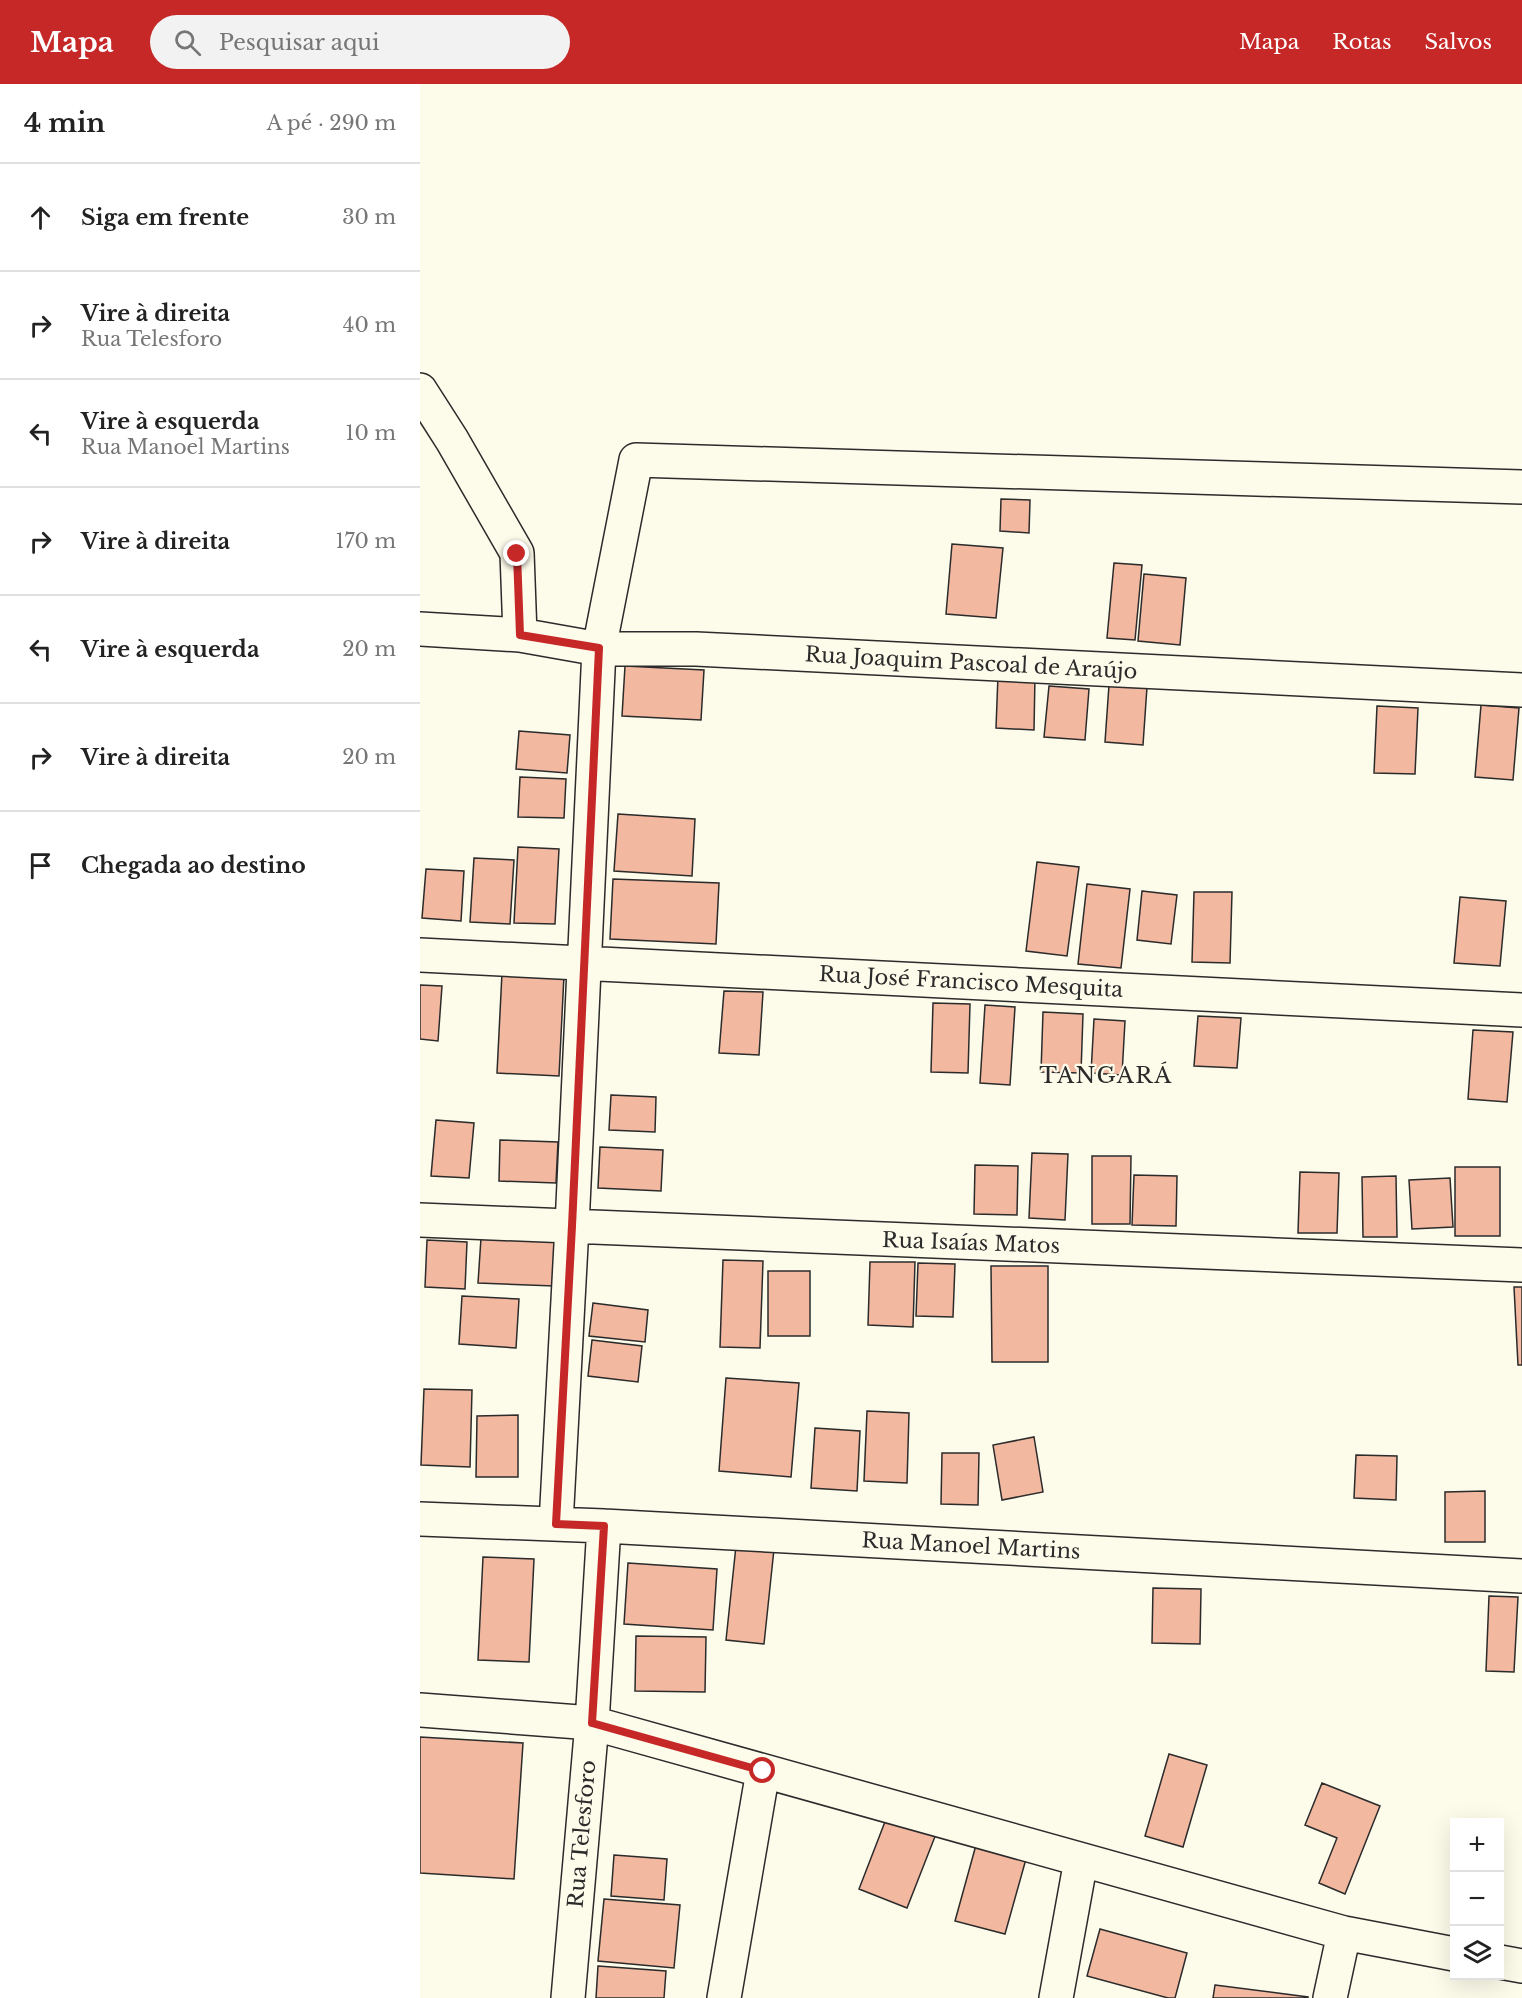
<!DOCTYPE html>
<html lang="pt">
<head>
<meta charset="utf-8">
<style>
  body { margin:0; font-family:"Libre Baskerville",serif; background:#f2f2f2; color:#222 }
  .controls { position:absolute; right:18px; bottom:18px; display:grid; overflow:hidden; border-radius:0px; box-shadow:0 6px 24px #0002 }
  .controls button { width:54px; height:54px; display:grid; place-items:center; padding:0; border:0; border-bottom:2px solid #e0e0e0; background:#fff; color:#222; font:30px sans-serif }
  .stop { position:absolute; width:18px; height:18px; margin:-14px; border:4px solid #c62828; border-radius:50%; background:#fff }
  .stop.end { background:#c62828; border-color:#fff; box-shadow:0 2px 6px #0008 }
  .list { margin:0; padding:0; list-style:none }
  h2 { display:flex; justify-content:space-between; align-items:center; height:78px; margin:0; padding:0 24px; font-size:26px }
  h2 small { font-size:20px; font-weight:400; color:#767676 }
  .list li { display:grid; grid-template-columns:39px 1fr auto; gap:18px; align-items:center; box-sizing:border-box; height:108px; padding:0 24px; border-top:2px solid #e0e0e0 }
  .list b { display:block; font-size:22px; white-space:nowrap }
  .list p { margin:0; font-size:20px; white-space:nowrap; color:#767676 }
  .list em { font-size:20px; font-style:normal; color:#767676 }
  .icon { flex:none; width:33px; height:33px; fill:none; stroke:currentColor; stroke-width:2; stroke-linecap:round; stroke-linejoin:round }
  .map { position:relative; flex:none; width:1102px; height:1914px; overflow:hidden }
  header { display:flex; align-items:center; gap:36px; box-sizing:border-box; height:84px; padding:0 30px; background:#c62828; color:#fff }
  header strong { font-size:28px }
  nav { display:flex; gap:33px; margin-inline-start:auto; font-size:21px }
  .search { width:420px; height:54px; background:#f2f2f2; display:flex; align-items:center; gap:15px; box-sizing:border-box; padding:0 21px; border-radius:33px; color:#767676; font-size:22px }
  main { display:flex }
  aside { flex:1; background:#fff }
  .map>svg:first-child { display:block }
  .building { fill:#f2b8a0; stroke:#2b2b2b; stroke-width:1.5 }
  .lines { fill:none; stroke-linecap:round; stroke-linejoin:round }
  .minor-casing { stroke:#2b2b2b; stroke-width:36 }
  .minor { stroke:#fdfbea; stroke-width:33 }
  .route { stroke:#c62828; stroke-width:8 }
  .labels { text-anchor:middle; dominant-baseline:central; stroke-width:4.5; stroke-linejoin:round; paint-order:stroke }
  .street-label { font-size:21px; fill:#2b2b2b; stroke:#fdfbea }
  .neighbourhood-label { font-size:22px; letter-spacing:1.5px; fill:#2b2b2b; stroke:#fdfbea }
</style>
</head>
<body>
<header>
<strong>Mapa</strong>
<div class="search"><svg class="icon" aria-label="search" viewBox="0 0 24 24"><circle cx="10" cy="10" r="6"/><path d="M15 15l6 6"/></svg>Pesquisar aqui</div>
<nav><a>Mapa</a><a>Rotas</a><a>Salvos</a></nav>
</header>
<main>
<aside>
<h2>4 min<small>A pé · 290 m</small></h2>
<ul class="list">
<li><svg class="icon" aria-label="ahead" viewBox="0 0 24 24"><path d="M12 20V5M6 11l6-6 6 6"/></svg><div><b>Siga em frente</b></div><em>30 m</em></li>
<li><svg class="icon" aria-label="right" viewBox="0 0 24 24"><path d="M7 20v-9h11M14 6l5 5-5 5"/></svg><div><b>Vire à direita</b><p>Rua Telesforo</p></div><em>40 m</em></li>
<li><svg class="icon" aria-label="left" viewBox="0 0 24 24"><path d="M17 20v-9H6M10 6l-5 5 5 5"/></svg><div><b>Vire à esquerda</b><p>Rua Manoel Martins</p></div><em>10 m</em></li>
<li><svg class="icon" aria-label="right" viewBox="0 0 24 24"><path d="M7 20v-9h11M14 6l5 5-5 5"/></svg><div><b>Vire à direita</b></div><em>170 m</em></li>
<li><svg class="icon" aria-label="left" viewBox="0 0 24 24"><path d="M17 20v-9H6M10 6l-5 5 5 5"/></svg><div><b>Vire à esquerda</b></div><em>20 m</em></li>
<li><svg class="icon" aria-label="right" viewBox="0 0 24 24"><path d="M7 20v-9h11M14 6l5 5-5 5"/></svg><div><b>Vire à direita</b></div><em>20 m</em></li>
<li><svg class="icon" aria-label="arrive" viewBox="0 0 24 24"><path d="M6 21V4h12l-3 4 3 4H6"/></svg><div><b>Chegada ao destino</b></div></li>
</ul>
</aside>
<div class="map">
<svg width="1102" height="1914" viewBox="0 0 1102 1914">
  <rect width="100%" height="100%" fill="#fdfbea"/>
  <path class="building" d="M581 415 610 416 609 449 580 447Z
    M532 460 583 464 576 534 526 530Z
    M694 479 722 481 715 556 687 554Z
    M724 490 766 494 760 561 718 557Z
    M205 582 284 586 281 636 202 632Z
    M578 591 615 592 614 646 576 644Z
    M689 601 727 603 723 661 685 658Z
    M629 602 669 605 665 656 624 653Z
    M1061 621 1099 624 1093 696 1055 693Z
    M957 622 998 624 995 690 954 689Z
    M99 647 150 651 147 689 96 685Z
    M100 693 146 695 144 734 98 733Z
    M198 730 275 735 272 792 194 787Z
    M98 763 139 765 135 840 94 839Z
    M54 774 94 776 90 840 50 838Z
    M617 778 659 783 647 872 606 867Z
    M6 785 44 787 41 837 2 834Z
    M193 795 299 799 296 860 190 855Z
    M667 800 710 805 701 884 658 880Z
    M722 807 757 811 751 860 717 856Z
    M774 808H812L810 879 772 878Z
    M1040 813 1086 817 1080 882 1034 879Z
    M82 889 144 891 139 992 77 989Z
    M0 901 22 902 18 957 0 955Z
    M304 907 343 908 339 971 299 969Z
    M513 919 550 920 548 989 511 988Z
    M565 921 595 923 590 1001 560 999Z
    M623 928 663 930 661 989 621 988Z
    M778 932 821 934 817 984 774 982Z
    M674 935 705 937 702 991 671 989Z
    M1053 946 1093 948 1087 1018 1048 1015Z
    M191 1011 236 1013 235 1048 189 1046Z
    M16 1036 54 1039 49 1094 11 1092Z
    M80 1056 138 1058 136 1099 79 1097Z
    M180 1063 243 1066 241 1107 178 1104Z
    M612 1069 648 1070 645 1136 609 1134Z
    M672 1072H711L710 1140H672Z
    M555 1081 598 1082 597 1131 554 1130Z
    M1035 1083H1080V1152H1035Z
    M880 1088 919 1089 917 1149H878Z
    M714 1091 757 1092 756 1142 712 1141Z
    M976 1092 977 1153H943L942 1093Z
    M1030 1094 1033 1143 992 1145 989 1096Z
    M61 1154 136 1157 134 1202 58 1199Z
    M7 1156 47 1158 45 1205 5 1203Z
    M303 1176 343 1177 340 1264 300 1263Z
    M450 1178H495L493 1243 448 1241Z
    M498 1179 535 1180 533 1233 496 1232Z
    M571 1182H628V1278H572Z
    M348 1187H390V1252H348Z
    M1094 1203H1102V1281H1098Z
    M42 1212 99 1215 96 1264 39 1260Z
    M173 1219 228 1226 225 1258 169 1252Z
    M172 1256 222 1262 218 1298 168 1292Z
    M306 1294 379 1299 371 1393 299 1387Z
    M4 1305 52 1306 50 1383 1 1381Z
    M447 1327 489 1329 487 1399 444 1397Z
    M98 1331V1393H56L57 1332Z
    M395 1344 440 1347 437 1407 391 1404Z
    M614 1353 623 1408 582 1416 573 1361Z
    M522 1369H559L558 1421 521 1420Z
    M936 1371 977 1372 976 1416 934 1414Z
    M1065 1407V1458H1025V1408Z
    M316 1462 354 1465 344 1560 306 1556Z
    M63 1473 114 1475 109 1578 58 1576Z
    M208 1479 297 1485 293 1546 204 1540Z
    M733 1504 781 1505 780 1560 732 1559Z
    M1069 1512 1098 1513 1094 1588 1066 1587Z
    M216 1552 286 1553 285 1608 215 1607Z
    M0 1653 103 1659 94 1795 0 1789Z
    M749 1670 787 1681 763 1763 725 1752Z
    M902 1699 960 1722 925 1810 899 1799 917 1754 885 1741Z
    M468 1730 516 1750 487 1824 439 1805Z
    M556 1761 606 1775 585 1850 535 1837Z
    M194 1771 247 1775 244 1816 191 1812Z
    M184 1815 260 1821 254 1884 178 1877Z
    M680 1845 767 1869 755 1914H748L667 1892Z
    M178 1882 246 1887 244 1914H176Z
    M795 1901 888 1913V1914H793Z"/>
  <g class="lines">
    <g class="minor-casing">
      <path id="minor" d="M0 306 32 356 97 469 100 551
        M0 545 100 551 179 565H276L1102 606
        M0 871 1102 926
        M0 1136 1102 1181
        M0 1435 184 1442 1102 1492
        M136 1440 152 1142 179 565 216 376 1102 403
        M0 1626 172 1639 924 1849 1034 1870
        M1080 1878 1102 1882
        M148 1914 172 1639 184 1442
        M304 1914 343 1687
        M636 1914 661 1776
        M910 1914 924 1849"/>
    </g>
    <use href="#minor" class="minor"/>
  </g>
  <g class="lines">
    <path class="route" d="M97 470 100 551 179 564 152 1142 136 1440 184 1442 172 1639 343 1687"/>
  </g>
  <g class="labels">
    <g class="street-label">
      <text transform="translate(551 579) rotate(3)">Rua Joaquim Pascoal de Araújo</text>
      <text transform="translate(551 898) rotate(3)">Rua José Francisco Mesquita</text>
      <text transform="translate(551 1159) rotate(2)">Rua Isaías Matos</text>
      <text transform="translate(551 1462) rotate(3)">Rua Manoel Martins</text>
      <text transform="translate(162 1750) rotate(-85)">Rua Telesforo</text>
    </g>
    <g class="neighbourhood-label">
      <text x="686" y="991">TANGARÁ</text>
    </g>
  </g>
</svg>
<div class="controls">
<button>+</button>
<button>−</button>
<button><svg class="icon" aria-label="layers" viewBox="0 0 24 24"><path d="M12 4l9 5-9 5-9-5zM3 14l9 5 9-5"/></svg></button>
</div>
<div class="stop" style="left:343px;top:1687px"></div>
<div class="stop end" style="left:97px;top:470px"></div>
</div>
</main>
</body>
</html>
